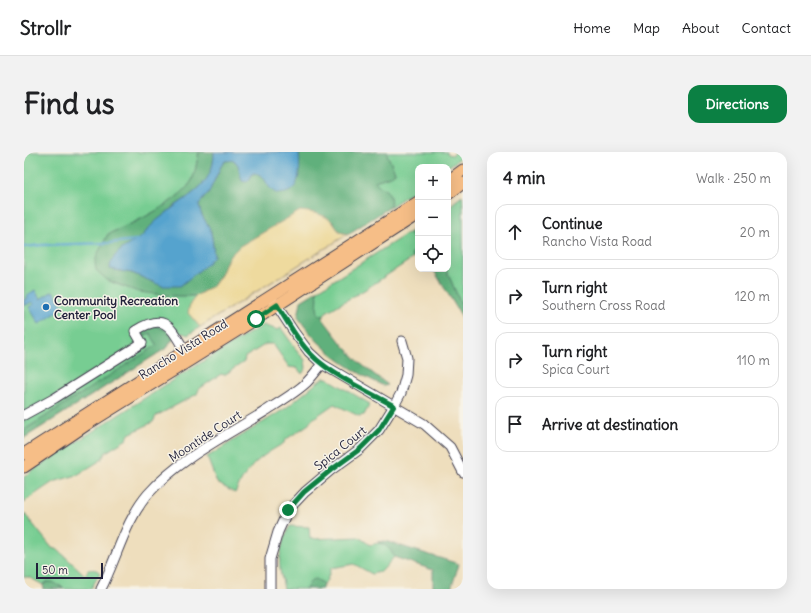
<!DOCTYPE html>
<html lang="en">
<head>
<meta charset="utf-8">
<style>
  body { margin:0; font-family:Delius,sans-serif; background:#f2f2f2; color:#202124 }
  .controls { position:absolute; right:12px; top:12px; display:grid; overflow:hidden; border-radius:8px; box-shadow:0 4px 16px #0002 }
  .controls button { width:36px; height:36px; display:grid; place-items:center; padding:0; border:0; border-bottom:1px solid #e0e0e0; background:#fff; color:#202124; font:20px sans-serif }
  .scale { position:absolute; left:12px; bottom:10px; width:67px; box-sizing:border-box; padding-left:4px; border:2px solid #22223b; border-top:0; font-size:11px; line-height:14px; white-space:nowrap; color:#22223b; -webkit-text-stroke:3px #f7f3e8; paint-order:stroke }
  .stop { position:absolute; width:12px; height:12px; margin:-9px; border:3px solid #0b8043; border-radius:50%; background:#fff }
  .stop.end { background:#0b8043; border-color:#fff; box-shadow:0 1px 4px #0008 }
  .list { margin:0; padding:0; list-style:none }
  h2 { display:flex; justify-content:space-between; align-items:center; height:52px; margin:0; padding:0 16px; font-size:17px }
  h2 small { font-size:13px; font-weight:400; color:#757577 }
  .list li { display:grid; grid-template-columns:26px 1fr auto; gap:12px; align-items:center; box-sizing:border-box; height:56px; margin:0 8px 8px; padding:0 8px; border:1px solid #e0e0e0; border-radius:12px }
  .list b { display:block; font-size:15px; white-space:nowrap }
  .list p { margin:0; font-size:13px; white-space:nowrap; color:#757577 }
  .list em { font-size:13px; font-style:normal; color:#757577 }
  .icon { flex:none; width:22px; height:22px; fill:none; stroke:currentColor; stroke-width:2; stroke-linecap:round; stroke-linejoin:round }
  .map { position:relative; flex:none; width:439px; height:437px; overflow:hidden; border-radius:12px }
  header { display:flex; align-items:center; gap:24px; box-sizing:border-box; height:56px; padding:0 20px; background:#fff; border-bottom:1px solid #e0e0e0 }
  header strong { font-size:19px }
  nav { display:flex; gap:22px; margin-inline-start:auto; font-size:14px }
  .intro { display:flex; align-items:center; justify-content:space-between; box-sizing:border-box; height:96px; padding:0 24px }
  h1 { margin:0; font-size:28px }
  .button { padding:10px 18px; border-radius:12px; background:#0b8043; color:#fff; font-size:14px; font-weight:700 }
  main { display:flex; gap:24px; padding:0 24px }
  aside { flex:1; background:#fff; border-radius:12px; box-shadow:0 4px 16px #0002 }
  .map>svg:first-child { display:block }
  .green { fill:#77cd92; stroke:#4c7866 }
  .forest { fill:#61b07c; stroke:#42695c }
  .sand { fill:#eeda9e; stroke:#887e6c }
  .water { fill:#55a3ce; stroke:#3c6284 }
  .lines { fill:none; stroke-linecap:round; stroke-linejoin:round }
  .stream { stroke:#55a3ce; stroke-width:2.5 }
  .minor-casing { stroke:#413e4e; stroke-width:11 }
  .major-casing { stroke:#413e4e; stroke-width:13 }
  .minor { stroke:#fff; stroke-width:9 }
  .major { stroke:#f6be87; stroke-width:11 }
  .route { stroke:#0b8043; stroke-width:5 }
  .poi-dot { fill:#1f6fb2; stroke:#f7f3e8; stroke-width:1.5 }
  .labels { text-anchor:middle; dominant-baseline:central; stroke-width:3; stroke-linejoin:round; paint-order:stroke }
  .poi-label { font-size:12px; font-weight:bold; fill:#22223b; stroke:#f7f3e8; text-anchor:start }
  .street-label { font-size:12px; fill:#22223b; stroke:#f7f3e8 }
</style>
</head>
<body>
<header>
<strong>Strollr</strong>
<nav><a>Home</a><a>Map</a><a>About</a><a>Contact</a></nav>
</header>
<div class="intro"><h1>Find us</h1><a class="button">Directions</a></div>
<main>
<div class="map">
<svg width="439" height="437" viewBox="0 0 439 437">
  <rect width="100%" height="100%" fill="#f7f3e8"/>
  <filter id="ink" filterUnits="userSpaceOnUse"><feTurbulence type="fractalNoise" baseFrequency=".025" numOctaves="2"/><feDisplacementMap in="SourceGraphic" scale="8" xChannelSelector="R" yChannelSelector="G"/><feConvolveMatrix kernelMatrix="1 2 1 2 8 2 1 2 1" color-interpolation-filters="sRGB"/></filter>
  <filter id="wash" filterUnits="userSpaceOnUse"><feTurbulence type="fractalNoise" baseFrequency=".012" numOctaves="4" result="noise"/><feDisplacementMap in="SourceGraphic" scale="16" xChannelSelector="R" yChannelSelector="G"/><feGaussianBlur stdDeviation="0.9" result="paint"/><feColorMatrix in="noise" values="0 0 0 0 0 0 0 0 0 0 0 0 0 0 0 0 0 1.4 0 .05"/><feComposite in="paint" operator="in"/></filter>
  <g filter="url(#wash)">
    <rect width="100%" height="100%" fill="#eedebd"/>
    <path class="green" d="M0 0H175C173 8 171 24 167 30 152 52 108 72 84 82L80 91 83 128C114 142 138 144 172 144 160 159 166 162 176 175L164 183 158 181 146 190 144 195 0 286Z
      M362 0H423L424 2 428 3 432 0H439V4L424 15H394V36L366 55 367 50 361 37 354 33 350 29 369 23 371 20Z
      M438 44 439 55V157L422 117H424V55Z
      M384 81 393 89V93L387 103 389 106 342 137 302 160 300 164 294 162C292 156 295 147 293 139Z
      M239 173 254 178 257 176 271 196 281 208 282 216 278 222 273 216 265 215 249 192H242L221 205 220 210 200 223 197 222 175 237 173 242 132 264 129 270 105 282 103 287 82 300 77 308 53 323 29 330 4 347 0 351V325L10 317 163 219Z
      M299 226H303L346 252 340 263 335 264 310 252 287 268 285 272 261 288 260 291C234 306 224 314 211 341L193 331 183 305 262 256Z
      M0 361 28 396 34 398 61 423 64 418C69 417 73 417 76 421L67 437H40L37 434 23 430 19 433 5 425H0Z
      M266 374 285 375 286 387 335 385 346 393C358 389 366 393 370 405L358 419 348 422 330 412 307 416 303 428 299 434V431L282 437H260C259 431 257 424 256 418 254 404 259 386 266 374Z"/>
    <path class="forest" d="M175 0H190V7L186 23 176 35 163 46 149 55 127 74 118 85 97 98 89 106 91 118 108 121 122 127 182 113 190 104C189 97 189 88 187 81 184 69 176 66 175 52L185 40 197 14 201 9 210 8 214 13 222 30 225 28 229 21C239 22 243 30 248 38L275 19V0H362L371 20 369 23 351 29C359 40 369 36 366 55L324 82C315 81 313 78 309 70L204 106 197 123 190 133 172 144H150L114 140 83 128 72 118 71 111 73 103 84 82C108 72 152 52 167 30 171 24 173 8 175 0Z
      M394 75V103L389 106 387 103 393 93V89L384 81Z
      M409 117H422L439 157V175L438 165Z
      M293 139C295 147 292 156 294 162L300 164 299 167 319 193 337 212 364 233 360 234C326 218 295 197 274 165L277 149Z
      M131 174C140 176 144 180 149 188L146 190 144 195 0 286V278L133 193 126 181 120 184 119 181 120 178Z
      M361 389 435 412 427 437H409V418L370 405C367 397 362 393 354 390Z
      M292 427 299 431 298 437H282L287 428Z
      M23 430H29L40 437H20L19 433Z"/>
    <path class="sand" d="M276 59C285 60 294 61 302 65 313 70 310 81 324 82L176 175 164 161 166 152 172 144 190 133 197 123 204 106 216 94Z"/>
    <path class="water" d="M190 0H275C276 13 278 37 261 41 257 42 252 42 249 39 240 32 243 22 229 21L225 28 222 30 218 29 214 13 210 8 201 9 197 14 185 40 175 52C176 66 184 69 187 81 189 89 189 97 190 104L182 113 156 134H138L108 121 86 117C86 101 105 93 117 85 121 82 123 77 127 74 131 69 136 66 141 62 163 43 190 35 190 0Z
      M11 138 16 147 29 139 40 156 15 172 5 155 10 152 8 150 0 154V148L3 146 2 144Z"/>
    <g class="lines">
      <path class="stream" d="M0 95 18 93 86 91 113 88"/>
    </g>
  </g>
  <g filter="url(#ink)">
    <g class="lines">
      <g class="minor-casing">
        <path id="minor" d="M249 148 270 180 285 200 298 212 400 272 426 295 439 320
          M0 263 31 246 118 191 111 179C141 160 146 174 161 199
          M77 437C93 406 101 369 124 342 155 307 200 285 240 260 254 251 270 242 282 231 288 225 293 218 298 212
          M246 437V407L254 380 264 358 281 340 307 318 336 297 355 278 370 254 377 241 382 223 383 206 378 189"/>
      </g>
      <g class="major-casing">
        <path id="major" d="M424 29 439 18
          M424 42 439 31
          M0 302 394 50
          M0 315 65 271 232 167 394 62"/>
      </g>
      <use href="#minor" class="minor"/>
      <use href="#major" class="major"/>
    </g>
  </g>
  <g class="lines" filter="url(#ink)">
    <path class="route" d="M232 167 253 153C266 174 278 197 298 212 319 229 346 240 370 254L355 278 336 297 307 318 280 340 264 358"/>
  </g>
  <circle class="poi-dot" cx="22" cy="155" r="4"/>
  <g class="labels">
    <g class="poi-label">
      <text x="30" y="148">Community Recreation<tspan x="30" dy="14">Center Pool</tspan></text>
    </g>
    <g class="street-label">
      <text transform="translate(159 197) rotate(-32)">Rancho Vista Road</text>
      <text transform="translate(181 284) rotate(-33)">Moontide Court</text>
      <text transform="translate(316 296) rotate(-39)">Spica Court</text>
    </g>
  </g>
</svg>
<div class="controls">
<button>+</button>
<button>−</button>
<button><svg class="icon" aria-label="locate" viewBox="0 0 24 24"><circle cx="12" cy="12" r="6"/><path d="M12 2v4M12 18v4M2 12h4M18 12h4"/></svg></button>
</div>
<div class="scale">50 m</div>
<div class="stop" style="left:232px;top:167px"></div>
<div class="stop end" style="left:264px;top:358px"></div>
</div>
<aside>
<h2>4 min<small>Walk · 250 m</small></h2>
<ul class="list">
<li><svg class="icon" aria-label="ahead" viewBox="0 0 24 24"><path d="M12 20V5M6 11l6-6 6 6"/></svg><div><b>Continue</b><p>Rancho Vista Road</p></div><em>20 m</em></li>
<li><svg class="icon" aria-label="right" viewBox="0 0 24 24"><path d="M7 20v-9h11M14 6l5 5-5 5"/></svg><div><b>Turn right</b><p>Southern Cross Road</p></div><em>120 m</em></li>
<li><svg class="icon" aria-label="right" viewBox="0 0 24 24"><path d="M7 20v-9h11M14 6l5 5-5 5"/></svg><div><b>Turn right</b><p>Spica Court</p></div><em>110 m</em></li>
<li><svg class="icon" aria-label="arrive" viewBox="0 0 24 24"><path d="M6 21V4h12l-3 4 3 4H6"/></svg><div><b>Arrive at destination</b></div></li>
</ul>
</aside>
</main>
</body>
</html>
